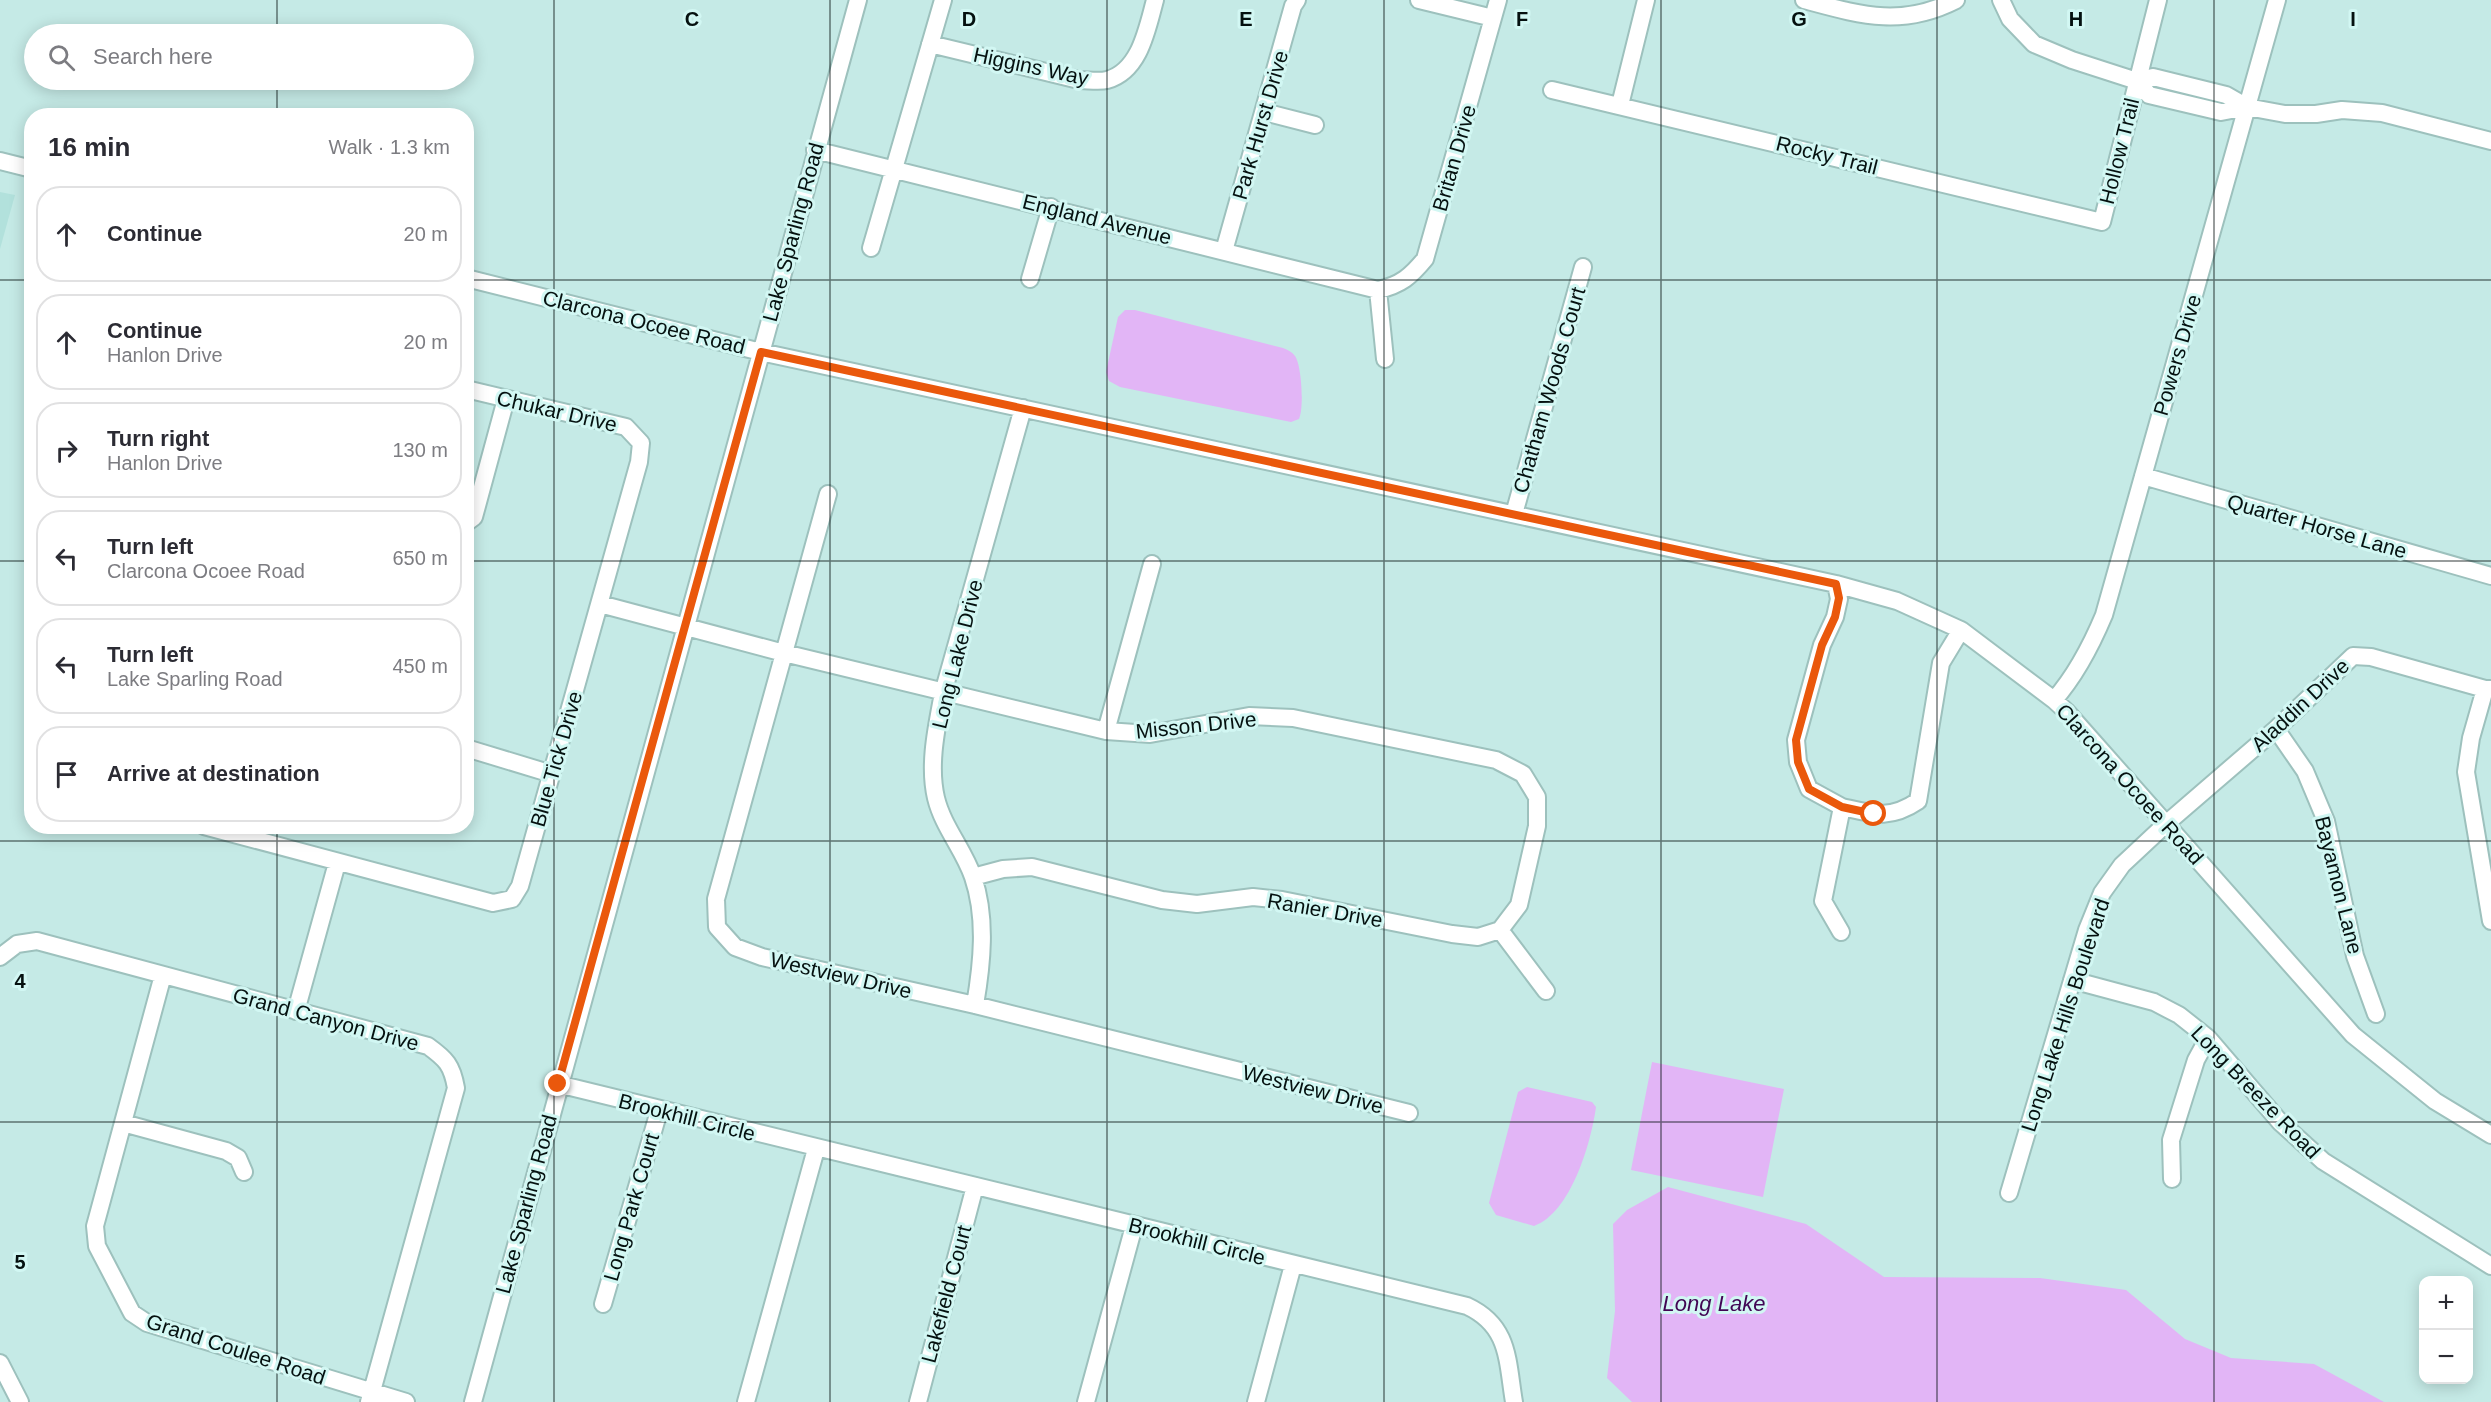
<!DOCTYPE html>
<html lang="en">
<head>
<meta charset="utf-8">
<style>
  body { margin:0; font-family:Arial,sans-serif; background:#f2f2f3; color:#2b2b33 }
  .controls { position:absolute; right:18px; bottom:18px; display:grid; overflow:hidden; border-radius:12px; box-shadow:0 3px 15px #0003 }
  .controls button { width:54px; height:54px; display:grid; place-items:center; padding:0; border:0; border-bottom:2px solid #e1e1e2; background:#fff; color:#2b2b33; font:30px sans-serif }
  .stop { position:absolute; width:18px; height:18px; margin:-14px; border:4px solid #ea580c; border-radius:50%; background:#fff }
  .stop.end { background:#ea580c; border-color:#fff; box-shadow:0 2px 6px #0008 }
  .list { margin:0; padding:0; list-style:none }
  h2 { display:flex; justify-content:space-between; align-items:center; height:78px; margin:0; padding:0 24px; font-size:26px }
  h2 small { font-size:20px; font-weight:400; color:#7c7c81 }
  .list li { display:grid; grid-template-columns:39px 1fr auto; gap:18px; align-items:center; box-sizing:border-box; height:96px; margin:0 12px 12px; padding:0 12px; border:2px solid #e1e1e2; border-radius:24px }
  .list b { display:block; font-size:22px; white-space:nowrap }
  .list p { margin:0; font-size:20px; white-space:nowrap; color:#7c7c81 }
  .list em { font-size:20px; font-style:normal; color:#7c7c81 }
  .icon { flex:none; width:33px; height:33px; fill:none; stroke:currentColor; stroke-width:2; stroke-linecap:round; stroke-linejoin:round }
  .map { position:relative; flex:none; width:2491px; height:1402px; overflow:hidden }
  .search { position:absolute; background:#fff; box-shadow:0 3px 15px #0003; left:24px; top:24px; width:450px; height:66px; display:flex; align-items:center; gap:15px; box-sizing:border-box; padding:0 21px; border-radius:33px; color:#7c7c81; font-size:22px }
  .panel { position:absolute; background:#fff; box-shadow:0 3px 15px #0003; left:24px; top:108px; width:450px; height:726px; border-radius:24px }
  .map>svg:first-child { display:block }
  .built { fill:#b2e1dc }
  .water { fill:#e2b5f6 }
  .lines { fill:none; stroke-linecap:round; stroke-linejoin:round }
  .minor-casing { stroke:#9dc1bd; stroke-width:20 }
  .minor { stroke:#fff; stroke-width:16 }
  .route { stroke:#ea580c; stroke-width:8 }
  .grid { fill:none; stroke:#051110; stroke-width:1.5; stroke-opacity:0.55 }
  .labels { text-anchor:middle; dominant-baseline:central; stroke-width:6; stroke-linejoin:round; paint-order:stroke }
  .street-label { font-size:21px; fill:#051110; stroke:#d2f7f3 }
  .water-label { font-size:22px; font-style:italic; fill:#410654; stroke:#d2f7f3 }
  .grid-label { font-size:20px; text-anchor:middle; font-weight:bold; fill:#051110; stroke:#d2f7f3; stroke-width:6; stroke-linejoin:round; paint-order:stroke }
</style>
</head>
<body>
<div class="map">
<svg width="2491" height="1402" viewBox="0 0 2491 1402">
  <rect width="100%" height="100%" fill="#c5eae6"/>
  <path class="built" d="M0 192 15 195 0 249Z"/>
  <path class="water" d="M1125 310H1135L1283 348C1288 350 1292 352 1295 356 1302 366 1304 409 1299 419L1291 422 1120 387 1109 381 1106 372 1118 317Z
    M1652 1062 1784 1089 1763 1197 1631 1170Z
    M1527 1087 1592 1102 1596 1107C1591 1143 1571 1213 1534 1226L1496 1215 1489 1203 1518 1092Z
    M1668 1187 1806 1224 1884 1277 2040 1278 2126 1290 2185 1339 2231 1358 2314 1364 2384 1402H1632L1607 1378 1615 1311 1613 1224 1627 1210Z"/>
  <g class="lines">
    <g class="minor-casing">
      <path id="minor" d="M1419 0 1493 18
        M1804 0C1860 15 1901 28 1956 0
        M2001 0 2010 19 2034 44 2072 60 2137 81 2149 95 2221 112 2247 107
        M930 44 1079 80C1088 80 1099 82 1107 80 1140 71 1147 29 1155 0
        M2137 81 2153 77 2226 95 2247 107 2285 114H2316L2342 110 2382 113 2491 141
        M1552 90 2102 222 2158 0
        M1620 105 1646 0
        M1264 112 1315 125
        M815 150 1378 290C1401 285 1411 276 1425 259L1498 0
        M0 161 32 169
        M871 248 943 0
        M1224 251 1293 6 1297 0
        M466 278 761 352 1836 584 1897 601 1961 630 2054 700 2066 711 2353 1035 2435 1101 2491 1135
        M1030 279 1051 207
        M1378 290 1385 359
        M2143 476 2491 576
        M828 494 716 899 717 927 735 947 762 957 975 1005 1409 1113
        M1514 514 1583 267
        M466 523 474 517 506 399
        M1836 584 1839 599 1835 617 1822 645 1796 740 1798 762 1809 789 1842 807 1823 901 1841 932
        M600 604 784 653 1106 731 1150 734 1249 716 1293 718 1496 760 1523 774 1537 797V826L1519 905 1500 930
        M2485 689 2471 738 2466 772 2491 921
        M2054 700C2076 675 2091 646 2104 615L2277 0
        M2276 729 2305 771 2326 821 2355 956 2376 1014
        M1106 731 1152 564
        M466 748 552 774
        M1842 807C1873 814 1890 820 1918 801L1941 663 1961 630
        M204 826 493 903 512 899 520 886 639 462 641 443 626 427 466 389
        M973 877 1003 869 1032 867 1162 900 1197 904 1253 897 1282 900 1452 934 1478 937 1500 930
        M1500 930 1546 991
        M0 957 17 944 37 941 428 1046C446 1059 452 1065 456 1088L369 1402
        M163 975 95 1226 97 1246 132 1313 147 1323 406 1402
        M2072 980 2154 1002 2179 1015 2208 1038 2280 1122 2323 1161 2491 1266
        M975 1005C982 964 987 918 973 877 964 850 943 827 936 798 928 764 937 726 943 693L1023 408
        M296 1011 337 863
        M558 1084 1467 1306C1510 1326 1507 1361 1514 1402
        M123 1123 226 1151 238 1158 244 1172
        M2172 1179 2171 1140 2196 1060 2208 1038
        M2009 1193 2087 930 2102 893 2122 865 2167 823 2276 729 2353 656 2371 657 2485 689H2491
        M603 1304 659 1111
        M0 1363 20 1402
        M473 1402 858 0
        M746 1402 816 1149
        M918 1402 975 1186
        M1086 1402 1134 1226
        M1256 1402 1293 1265"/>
    </g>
    <use href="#minor" class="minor"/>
  </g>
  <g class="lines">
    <path class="route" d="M558 1084 761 352 1836 584 1839 598 1835 617 1822 645 1796 740 1798 762 1809 789 1842 807 1874 814"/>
  </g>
  <path class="grid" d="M277 0V34M554 0V1402M830 0V1402M1107 0V1402M1384 0V1402M1661 0V1402M1937 0V1402M2214 0V1402M277 80V116M0 280H32M466 280H2491M0 561H32M466 561H2491M277 826V1402M0 841H2491M0 1122H2491"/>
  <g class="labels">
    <g class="street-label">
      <text transform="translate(1031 66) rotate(12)">Higgins Way</text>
      <text transform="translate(1260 125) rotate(-74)">Park Hurst Drive</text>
      <text transform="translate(2119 151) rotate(-76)">Hollow Trail</text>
      <text transform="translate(1827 155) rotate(14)">Rocky Trail</text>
      <text transform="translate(1454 158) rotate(-74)">Britan Drive</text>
      <text transform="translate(1097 219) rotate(14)">England Avenue</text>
      <text transform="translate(793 232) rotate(-75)">Lake Sparling Road</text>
      <text transform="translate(644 322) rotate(14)">Clarcona Ocoee Road</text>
      <text transform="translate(2177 355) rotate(-74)">Powers Drive</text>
      <text transform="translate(1549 390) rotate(-74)">Chatham Woods Court</text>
      <text transform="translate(557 411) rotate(13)">Chukar Drive</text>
      <text transform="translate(2317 526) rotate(16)">Quarter Horse Lane</text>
      <text transform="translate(957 654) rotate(-76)">Long Lake Drive</text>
      <text transform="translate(2300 705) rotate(-43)">Aladdin Drive</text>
      <text transform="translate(1196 725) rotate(-6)">Misson Drive</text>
      <text transform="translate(556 759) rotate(-74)">Blue Tick Drive</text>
      <text transform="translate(2130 784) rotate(48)">Clarcona Ocoee Road</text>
      <text transform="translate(2339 885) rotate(76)">Bayamon Lane</text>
      <text transform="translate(1325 910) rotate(10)">Ranier Drive</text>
      <text transform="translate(841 975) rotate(13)">Westview Drive</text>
      <text transform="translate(2065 1015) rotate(-72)">Long Lake Hills Boulevard</text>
      <text transform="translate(326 1019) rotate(15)">Grand Canyon Drive</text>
      <text transform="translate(1313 1089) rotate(14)">Westview Drive</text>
      <text transform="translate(2256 1092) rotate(46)">Long Breeze Road</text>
      <text transform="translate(687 1117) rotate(14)">Brookhill Circle</text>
      <text transform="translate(526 1204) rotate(-75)">Lake Sparling Road</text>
      <text transform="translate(631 1207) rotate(-74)">Long Park Court</text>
      <text transform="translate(1197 1241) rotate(14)">Brookhill Circle</text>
      <text transform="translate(946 1294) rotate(-75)">Lakefield Court</text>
      <text transform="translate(236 1349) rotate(18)">Grand Coulee Road</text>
    </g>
    <g class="water-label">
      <text x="1714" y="1303">Long Lake</text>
    </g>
  </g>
  <g class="grid-label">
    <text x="692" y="26">C</text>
    <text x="969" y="26">D</text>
    <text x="1246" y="26">E</text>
    <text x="1522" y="26">F</text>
    <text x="1799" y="26">G</text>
    <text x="2076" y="26">H</text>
    <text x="2353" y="26">I</text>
    <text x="20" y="988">4</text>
    <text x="20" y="1269">5</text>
  </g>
</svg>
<div class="controls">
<button>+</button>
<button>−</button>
</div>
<div class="stop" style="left:1874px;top:814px"></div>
<div class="stop end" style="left:558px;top:1084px"></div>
<div class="search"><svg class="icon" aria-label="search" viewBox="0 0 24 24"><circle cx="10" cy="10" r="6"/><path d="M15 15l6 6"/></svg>Search here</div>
<section class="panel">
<h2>16 min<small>Walk · 1.3 km</small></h2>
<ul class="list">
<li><svg class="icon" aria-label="ahead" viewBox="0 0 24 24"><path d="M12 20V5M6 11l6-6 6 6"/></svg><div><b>Continue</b></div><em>20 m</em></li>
<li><svg class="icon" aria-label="ahead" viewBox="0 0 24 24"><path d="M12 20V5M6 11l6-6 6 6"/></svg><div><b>Continue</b><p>Hanlon Drive</p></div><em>20 m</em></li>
<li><svg class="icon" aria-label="right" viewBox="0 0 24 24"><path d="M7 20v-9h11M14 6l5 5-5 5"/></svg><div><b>Turn right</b><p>Hanlon Drive</p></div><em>130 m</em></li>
<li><svg class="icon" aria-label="left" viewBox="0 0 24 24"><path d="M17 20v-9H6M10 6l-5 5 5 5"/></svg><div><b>Turn left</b><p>Clarcona Ocoee Road</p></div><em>650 m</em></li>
<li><svg class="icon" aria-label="left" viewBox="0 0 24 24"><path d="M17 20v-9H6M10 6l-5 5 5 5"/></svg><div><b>Turn left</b><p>Lake Sparling Road</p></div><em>450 m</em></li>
<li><svg class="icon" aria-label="arrive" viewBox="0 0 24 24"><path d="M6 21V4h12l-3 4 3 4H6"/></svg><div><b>Arrive at destination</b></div></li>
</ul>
</section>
</div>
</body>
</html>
